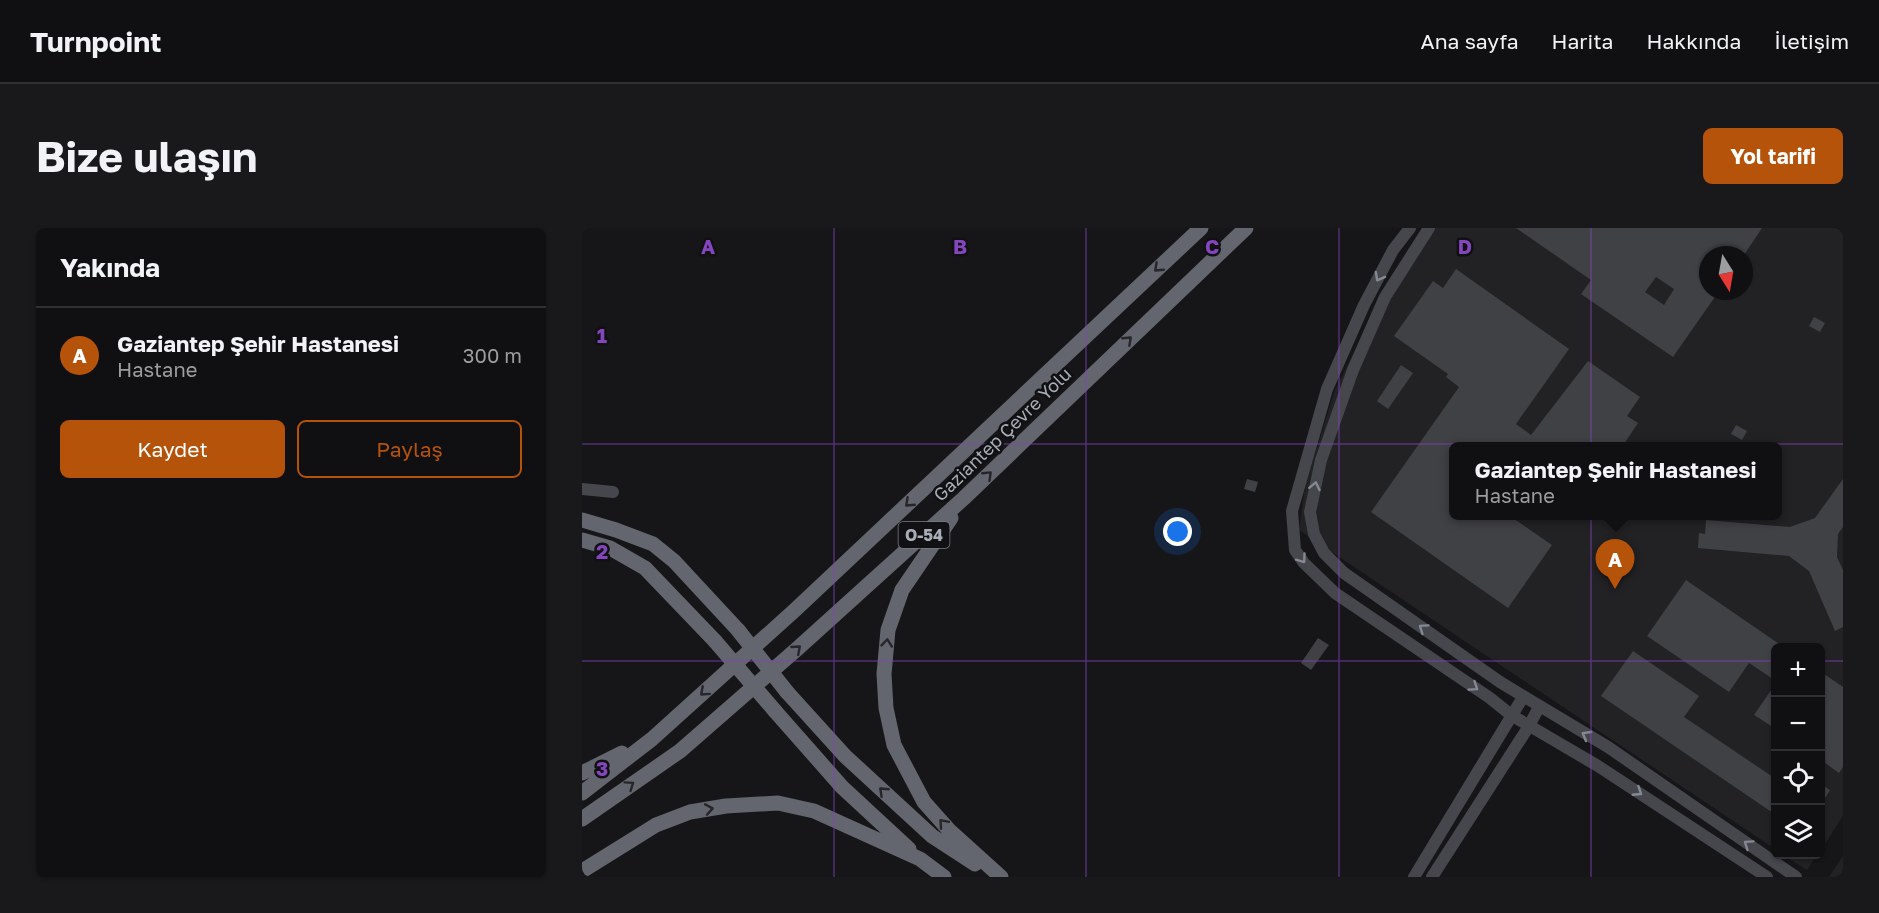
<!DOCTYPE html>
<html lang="tr">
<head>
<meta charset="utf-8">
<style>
  body { margin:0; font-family:"Golos Text",sans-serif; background:#19191b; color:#f1f3f6 }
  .controls { position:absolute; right:18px; bottom:18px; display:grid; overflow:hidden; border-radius:9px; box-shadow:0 2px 4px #0004 }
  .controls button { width:54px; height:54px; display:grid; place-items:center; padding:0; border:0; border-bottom:2px solid #303032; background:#101012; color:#f1f3f6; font:30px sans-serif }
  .compass { position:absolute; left:1117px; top:18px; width:54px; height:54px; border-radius:50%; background:#101012; box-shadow:0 2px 4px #0004; rotate:169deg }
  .you { position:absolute; left:596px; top:304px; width:21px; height:21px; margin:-15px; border:4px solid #fff; border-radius:50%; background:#1a73e8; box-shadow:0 0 0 9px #1a73e833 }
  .badge { display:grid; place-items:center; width:39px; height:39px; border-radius:50%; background:#b45309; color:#fff; font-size:20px; font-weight:700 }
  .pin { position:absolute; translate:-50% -50px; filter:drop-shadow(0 2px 3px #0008) }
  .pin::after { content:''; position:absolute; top:32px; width:21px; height:18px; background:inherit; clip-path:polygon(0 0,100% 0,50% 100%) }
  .popup { position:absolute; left:867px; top:214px; width:333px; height:78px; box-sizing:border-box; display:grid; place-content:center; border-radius:9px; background:#101012; filter:drop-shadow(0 2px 4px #0005); font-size:20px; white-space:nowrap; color:#9c9d9f }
  .popup b { font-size:22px; color:#f1f3f6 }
  .popup::after { content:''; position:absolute; left:50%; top:100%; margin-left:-12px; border:12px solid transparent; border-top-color:#101012 }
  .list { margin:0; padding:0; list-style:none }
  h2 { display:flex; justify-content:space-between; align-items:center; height:78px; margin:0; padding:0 24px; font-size:26px }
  h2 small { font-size:20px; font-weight:400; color:#9c9d9f }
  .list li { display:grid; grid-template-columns:39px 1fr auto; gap:18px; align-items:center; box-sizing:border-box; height:96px; padding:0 24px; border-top:2px solid #303032 }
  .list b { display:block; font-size:22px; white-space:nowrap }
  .list p { margin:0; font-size:20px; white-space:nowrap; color:#9c9d9f }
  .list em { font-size:20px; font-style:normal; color:#9c9d9f }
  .actions { display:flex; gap:12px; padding:18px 24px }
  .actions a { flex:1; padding:14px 0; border:2px solid #b45309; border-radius:9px; text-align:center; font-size:21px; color:#b45309 }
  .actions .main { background:#b45309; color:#fff }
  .icon { flex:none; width:33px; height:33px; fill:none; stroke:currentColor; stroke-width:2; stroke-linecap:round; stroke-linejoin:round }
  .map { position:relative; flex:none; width:1261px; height:649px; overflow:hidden; border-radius:9px }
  header { display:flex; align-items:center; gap:36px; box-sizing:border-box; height:84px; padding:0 30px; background:#101012; border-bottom:2px solid #303032 }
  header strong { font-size:28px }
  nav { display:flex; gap:33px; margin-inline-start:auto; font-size:21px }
  .intro { display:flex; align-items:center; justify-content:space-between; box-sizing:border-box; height:144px; padding:0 36px }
  h1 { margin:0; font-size:42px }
  .button { padding:15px 27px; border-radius:9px; background:#b45309; color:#fff; font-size:21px; font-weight:700 }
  main { display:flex; gap:36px; padding:0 36px }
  aside { flex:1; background:#101012; border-radius:9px; box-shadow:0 2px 4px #0004 }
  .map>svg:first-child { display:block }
  .built { fill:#222225; fill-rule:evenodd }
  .building { fill:#404145; fill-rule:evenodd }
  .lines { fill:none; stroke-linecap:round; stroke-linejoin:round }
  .secondary { stroke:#45474d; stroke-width:12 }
  .highway { stroke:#63666e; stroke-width:15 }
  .highway-bridge { stroke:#63666e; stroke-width:15 }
  .oneway { stroke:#26262a }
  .oneway2 { stroke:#858993 }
  .grid { fill:none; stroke:#8446be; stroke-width:1.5; stroke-opacity:0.55 }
  .labels { text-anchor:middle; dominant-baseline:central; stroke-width:5; stroke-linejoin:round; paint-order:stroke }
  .shield { fill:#111113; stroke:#7b7e86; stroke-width:1.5 }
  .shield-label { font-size:16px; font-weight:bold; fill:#a8adb8 }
  .street-label { font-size:18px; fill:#a8adb8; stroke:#111113 }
  .grid-label { font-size:20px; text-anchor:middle; font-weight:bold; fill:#8446be; stroke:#111113; stroke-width:5; stroke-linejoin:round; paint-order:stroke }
</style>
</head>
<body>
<header>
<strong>Turnpoint</strong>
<nav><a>Ana sayfa</a><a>Harita</a><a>Hakkında</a><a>İletişim</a></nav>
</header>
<div class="intro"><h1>Bize ulaşın</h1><a class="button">Yol tarifi</a></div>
<main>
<aside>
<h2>Yakında<small></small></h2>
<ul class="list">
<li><span class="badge">A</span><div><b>Gaziantep Şehir Hastanesi</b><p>Hastane</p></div><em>300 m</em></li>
</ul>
<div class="actions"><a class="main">Kaydet</a><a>Paylaş</a></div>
</aside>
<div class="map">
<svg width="1261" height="649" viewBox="0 0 1261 649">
  <rect width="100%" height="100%" fill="#161618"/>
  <path class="built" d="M843 0H1261V588L1239 622 1238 419H1194L1193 621 717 302 723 258 753 162 811 46ZM1126 27H1162V63H1126ZM871 218H1195V288H871Z
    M1201 627H1235L1225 642Z
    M1261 628V649H1247Z"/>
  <path class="building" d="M934 0H1180L1162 27H1126V63H1137L1091 129 999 66 1009 52ZM1074 49 1092 61 1082 77 1063 64Z
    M874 41 987 121 934 196 949 207 1006 133 1058 169 1045 188 1056 195 1040 219H871V288H928L970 317 926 380 789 284 877 159 864 149 866 146 812 108 851 53 861 60Z
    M1232 89 1243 95 1238 104 1227 98Z
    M819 137 831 145 806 181 795 173Z
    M1154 197 1165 203 1160 212 1149 206Z
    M665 251 676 254 673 264 662 261Z
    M1261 251V299L1256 306 1255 329 1261 342V399L1253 403 1227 343 1207 328 1116 320 1117 305 1123 306 1124 292 1208 299 1233 290Z
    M1104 352 1203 420H1194V453L1167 435 1147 464 1065 408Z
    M736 410 747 417 729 442 719 435Z
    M1051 423 1117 468 1102 489 1194 551V587L1019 468Z
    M1239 444 1261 459V539L1257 545 1239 532Z
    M1194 455V501L1172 487Z
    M1239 556 1248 562 1239 577Z"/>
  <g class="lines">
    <path class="secondary" d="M828 0 811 22 782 77 745 161 710 283 713 322 722 335 753 365 908 470 929 487 1016 538 1185 649
      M847 0 803 69 771 142 739 232 728 284 732 306 742 325 762 345 918 454 1026 519 1214 649
      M0 261 31 264
      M832 649 941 469
      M850 649 947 498 957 479"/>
    <path class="highway" d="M369 290 320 362 306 402 302 446 304 480 312 517 342 574 367 602 419 649
      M0 292 34 302 71 316 92 333 156 402
      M0 312 28 320 63 340 133 413
      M205 464 263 528 350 608 393 636
      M193 483 260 559 327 621
      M0 545 40 525
      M0 565 70 511 213 382 619 0
      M0 591 98 523 215 421 382 270 664 0
      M0 643 74 597 108 584 144 578 196 575 232 583 338 631 362 649"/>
    <path class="highway-bridge" d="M156 402 205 464
      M133 413 193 483"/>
  </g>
  <defs><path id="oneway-chevron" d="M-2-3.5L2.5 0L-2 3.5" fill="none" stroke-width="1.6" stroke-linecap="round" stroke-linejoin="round" transform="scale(1.5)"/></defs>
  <g class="oneway">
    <use href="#oneway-chevron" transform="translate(576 40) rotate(137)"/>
    <use href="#oneway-chevron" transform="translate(546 112) rotate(-43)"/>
    <use href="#oneway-chevron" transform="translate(406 247) rotate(-44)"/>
    <use href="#oneway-chevron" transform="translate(327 275) rotate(137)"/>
    <use href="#oneway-chevron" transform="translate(305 415) rotate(-84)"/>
    <use href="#oneway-chevron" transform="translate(215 421) rotate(-41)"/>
    <use href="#oneway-chevron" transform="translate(122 464) rotate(138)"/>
    <use href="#oneway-chevron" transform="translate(48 557) rotate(-35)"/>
    <use href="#oneway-chevron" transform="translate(301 563) rotate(-137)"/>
    <use href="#oneway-chevron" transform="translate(127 581) rotate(-10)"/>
    <use href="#oneway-chevron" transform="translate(361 595) rotate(-131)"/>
  </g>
  <g class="oneway2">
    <use href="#oneway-chevron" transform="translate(797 49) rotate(118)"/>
    <use href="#oneway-chevron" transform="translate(733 258) rotate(-78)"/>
    <use href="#oneway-chevron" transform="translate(720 331) rotate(54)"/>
    <use href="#oneway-chevron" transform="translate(841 400) rotate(-145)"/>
    <use href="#oneway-chevron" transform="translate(892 459) rotate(34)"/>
    <use href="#oneway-chevron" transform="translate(1004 507) rotate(-150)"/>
    <use href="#oneway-chevron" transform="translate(1056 564) rotate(33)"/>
    <use href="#oneway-chevron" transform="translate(1166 616) rotate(-145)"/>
  </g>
  <path class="grid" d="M252 0V649M504 0V649M757 0V649M1009 0V649M0 216H1261M0 433H1194M1238 433H1261"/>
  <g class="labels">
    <rect class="shield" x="316.5" y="294" width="51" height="26" rx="4.5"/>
    <g class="shield-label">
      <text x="342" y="307">O-54</text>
    </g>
    <g class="street-label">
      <text transform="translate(420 206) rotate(-44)">Gaziantep Çevre Yolu</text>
    </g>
  </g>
  <g class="grid-label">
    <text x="126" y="26">A</text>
    <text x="378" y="26">B</text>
    <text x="630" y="26">C</text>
    <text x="883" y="26">D</text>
    <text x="20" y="115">1</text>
    <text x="20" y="331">2</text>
    <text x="20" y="548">3</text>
  </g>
</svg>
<div class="controls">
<button>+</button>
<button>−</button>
<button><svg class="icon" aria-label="locate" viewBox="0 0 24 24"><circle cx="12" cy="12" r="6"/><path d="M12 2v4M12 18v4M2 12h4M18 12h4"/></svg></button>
<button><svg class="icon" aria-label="layers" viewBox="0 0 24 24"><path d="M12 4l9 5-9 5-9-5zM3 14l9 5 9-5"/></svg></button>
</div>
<svg class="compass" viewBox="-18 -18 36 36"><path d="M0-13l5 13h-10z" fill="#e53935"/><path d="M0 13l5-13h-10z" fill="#9c9d9f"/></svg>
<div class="you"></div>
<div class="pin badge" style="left:1033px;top:361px">A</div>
<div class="popup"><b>Gaziantep Şehir Hastanesi</b>Hastane</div>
</div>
</main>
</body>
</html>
